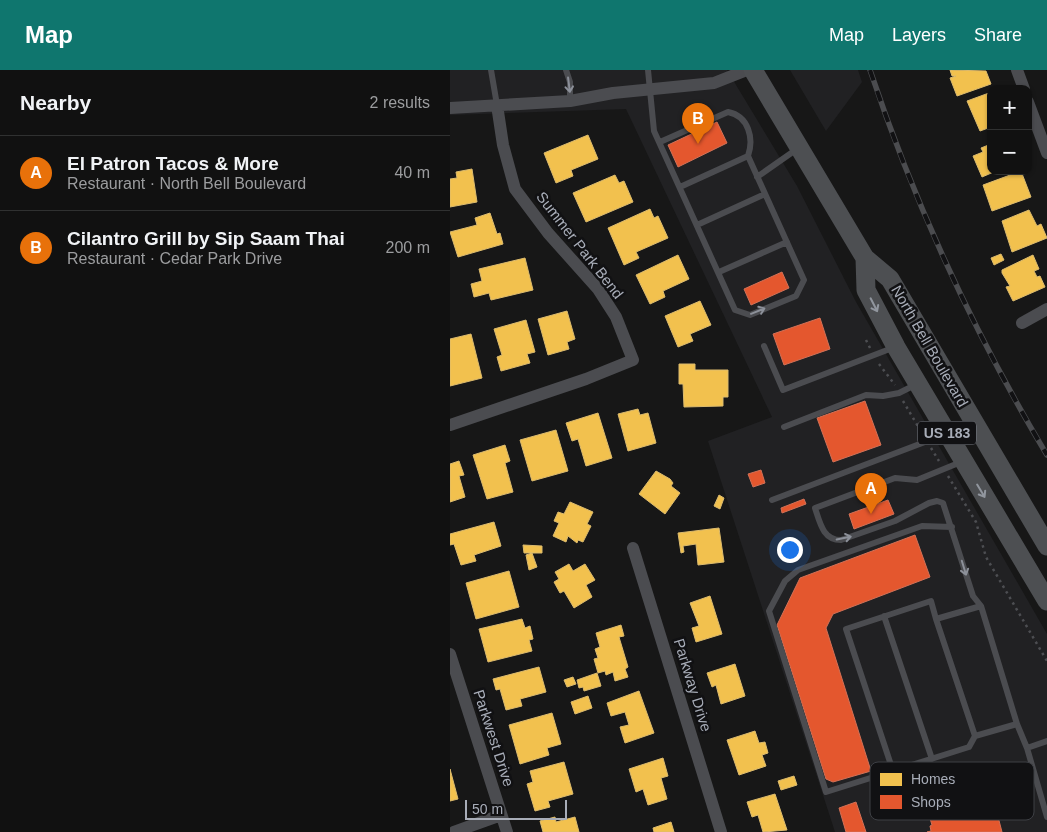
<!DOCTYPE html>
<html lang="en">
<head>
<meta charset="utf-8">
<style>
  body { margin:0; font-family:Arial,sans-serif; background:#1a1a1a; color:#f1f3f6 }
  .controls { position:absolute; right:15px; top:15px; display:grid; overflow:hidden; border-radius:10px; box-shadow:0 1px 4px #0004 }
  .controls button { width:45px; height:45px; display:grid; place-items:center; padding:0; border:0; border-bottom:1px solid #303131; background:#111; color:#f1f3f6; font:25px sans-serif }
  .scale { position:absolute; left:15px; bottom:12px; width:102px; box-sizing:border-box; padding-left:5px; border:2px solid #a8adb8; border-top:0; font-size:14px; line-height:18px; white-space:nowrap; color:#a8adb8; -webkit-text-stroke:4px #111113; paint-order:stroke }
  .you { position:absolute; left:339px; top:479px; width:18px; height:18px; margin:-12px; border:4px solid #fff; border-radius:50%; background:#1a73e8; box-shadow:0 0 0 8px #1a73e833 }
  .badge { display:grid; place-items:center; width:32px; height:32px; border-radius:50%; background:#0f766e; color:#fff; font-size:16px; font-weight:700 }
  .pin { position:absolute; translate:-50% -41px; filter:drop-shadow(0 1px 2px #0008) }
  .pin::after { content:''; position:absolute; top:26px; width:18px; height:15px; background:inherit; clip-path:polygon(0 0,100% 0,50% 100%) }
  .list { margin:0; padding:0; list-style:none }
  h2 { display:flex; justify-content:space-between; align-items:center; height:65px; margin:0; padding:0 20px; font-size:21px }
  h2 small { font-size:16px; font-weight:400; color:#9c9d9f }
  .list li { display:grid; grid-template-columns:32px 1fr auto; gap:15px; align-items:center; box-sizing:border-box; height:75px; padding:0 20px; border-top:1px solid #303131 }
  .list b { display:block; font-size:19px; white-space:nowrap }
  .list p { margin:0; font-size:16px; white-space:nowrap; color:#9c9d9f }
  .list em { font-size:16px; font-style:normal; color:#9c9d9f }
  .map { position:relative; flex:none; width:597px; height:762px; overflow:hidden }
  header { display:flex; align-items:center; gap:30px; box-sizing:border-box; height:70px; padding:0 25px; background:#0f766e; color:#fff }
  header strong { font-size:24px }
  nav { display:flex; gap:28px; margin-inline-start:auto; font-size:18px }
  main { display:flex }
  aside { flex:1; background:#111 }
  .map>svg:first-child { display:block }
  .built { fill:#212123 }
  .homes { fill:#f2c14e; stroke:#dcbb6e }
  .shops { fill:#e4572e; stroke:#d27157 }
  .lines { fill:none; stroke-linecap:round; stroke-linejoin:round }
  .path { stroke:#4d4e52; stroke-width:2.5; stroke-dasharray:2.5 4; stroke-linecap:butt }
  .lane { stroke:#4b4c50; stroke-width:6 }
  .street { stroke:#4b4c50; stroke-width:12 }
  .primary { stroke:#4d4f52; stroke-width:19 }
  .rail-casing { stroke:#4b4c4f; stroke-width:5.5 }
  .rail { stroke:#111113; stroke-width:4; stroke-dasharray:11; stroke-linecap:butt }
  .oneway { stroke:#8c9099 }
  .oneway2 { stroke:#91969e }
  .labels { text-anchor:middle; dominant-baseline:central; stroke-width:5; stroke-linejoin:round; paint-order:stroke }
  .shield { fill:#111113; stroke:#7b7e86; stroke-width:1 }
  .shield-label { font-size:14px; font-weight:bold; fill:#a8adb8 }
  .street-label { font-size:15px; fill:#a8adb8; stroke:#111113 }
  .key { fill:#111113; stroke:#3e4045; stroke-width:1 }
  .key-label { font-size:14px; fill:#a8adb8 }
</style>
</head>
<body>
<header>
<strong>Map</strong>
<nav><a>Map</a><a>Layers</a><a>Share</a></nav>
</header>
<main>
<aside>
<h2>Nearby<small>2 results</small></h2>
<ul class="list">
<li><span class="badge" style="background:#e8710a">A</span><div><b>El Patron Tacos &amp; More</b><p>Restaurant · North Bell Boulevard</p></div><em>40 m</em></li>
<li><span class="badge" style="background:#e8710a">B</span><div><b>Cilantro Grill by Sip Saam Thai</b><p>Restaurant · Cedar Park Drive</p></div><em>200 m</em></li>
</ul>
</aside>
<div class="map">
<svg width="597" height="762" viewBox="0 0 597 762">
  <rect width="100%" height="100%" fill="#171717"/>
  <path class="built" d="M0 0H277L347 116 406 232 597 564V762H385L258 371 322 347 176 39 0 45Z
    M340 0H408L412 12 376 61Z"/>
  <path class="homes" d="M500 0 536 1 541 14 507 26 500 8 506 6H502Z
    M539 23 541 29V57L530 61 517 31Z
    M138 65 148 89 121 100 123 106 106 113 94 83Z
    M541 74V101H546L532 107 523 86 533 82 531 78Z
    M22 99 27 132 0 137V109L7 108 6 102Z
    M571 101 581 127 542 141 533 115Z
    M165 105 169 113 174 111 183 132 136 152 123 123Z
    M200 139 204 148 208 146 218 168 186 182 189 188 174 195 158 158Z
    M579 140 587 156 591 154 597 168 562 182 552 151Z
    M40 143 47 164 50 163 53 174 8 187 0 162 27 155 25 148Z
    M551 184 554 190 544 195 541 188Z
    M228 185 239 209 213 221 215 227 200 234 186 205Z
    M583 185 589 199 584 201 587 207 590 206 595 217 563 231 556 217 560 216 552 203V200Z
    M75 188 83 220 41 230 39 223 24 227 21 214 32 211 29 199Z
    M250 231 261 255 240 264 243 271 228 277 215 246Z
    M117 241 125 269 117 272 119 279 98 285 88 249Z
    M76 250 85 282 77 284 80 293 51 301 47 287 52 285 44 259Z
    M21 264 32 308 0 316V269Z
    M229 294H245V300H278V327H273V336L234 337 233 314H229Z
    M188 339 190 345 198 343 206 373 178 381 168 344Z
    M148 343 162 388 136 396 128 369 122 371 116 353Z
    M106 360 118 401 82 411 70 370Z
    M55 375 60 391 55 393 63 422 37 429 23 385Z
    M9 391 14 405 9 406 15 427 0 432V394Z
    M206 401 220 409 223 413 221 416 230 423 215 444 189 424Z
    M269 425 274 428 270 439 264 436Z
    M120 432 143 442 137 454 141 456 133 472 128 470 127 473 118 466 116 472 103 466 109 453 104 451 108 442 114 444Z
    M44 452 51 476 24 485 26 491 11 495 4 474 0 475V464Z
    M269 458 274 492 248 495 246 474 233 476 234 482 231 483 228 463Z
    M73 475 92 476V483H74Z
    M82 483 87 497 79 500 76 485Z
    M119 494 123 501 135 494 145 510 136 515 142 527 124 538 114 521 110 523 104 512 109 509 105 502Z
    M59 501 69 537 26 549 16 513Z
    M260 526 272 564 246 572 242 558 249 556 240 533Z
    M72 549 75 558 80 556 83 569 79 570 82 581 38 592 29 559Z
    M171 555 174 566 169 567 178 597 175 599 178 607 165 611 163 602 156 605 155 601 148 603 144 589 148 588 145 579 150 577 146 563Z
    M285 594 295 626 271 634 266 615 262 617 257 603Z
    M89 597 96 622 70 629 72 636 56 640 50 619 46 620 43 609Z
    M147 603 151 616 134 621 133 617 129 618 127 610Z
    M123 607 126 614 117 617 114 610Z
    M189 621 204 663 175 673 170 657 179 655 175 642 161 646 157 633Z
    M138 626 142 638 125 644 121 632Z
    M102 643 111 674 97 678 99 685 70 694 59 655Z
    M305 661 309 673 315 672 318 683 312 685 316 696 289 705 277 670Z
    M213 688 218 706 211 708 217 729 198 735 193 719 186 722 179 699Z
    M114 692 123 724 98 731 100 737 85 741 77 714 83 712 80 701Z
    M0 699 8 729 0 731Z
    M344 706 347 715 331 720 328 711Z
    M325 724 337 760 313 762 308 745 302 747 297 732Z
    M105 747 106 752 125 747 129 762H93L90 751Z
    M221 752 224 762H204L203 758Z"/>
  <path class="shops" d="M267 52 277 73 228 97 218 75Z
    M332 202 339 218 301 235 294 219Z
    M370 248 380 279 334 295 323 264Z
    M415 331 431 375 383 392 367 348Z
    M311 400 315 413 303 417 298 404Z
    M354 429 356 434 332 443 331 438Z
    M438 430 444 444 404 459 399 444Z
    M465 465 480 507 383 544 376 558 421 701 383 712 376 709 327 555 350 508Z
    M516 720 523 746 546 739 552 762H477L481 761 480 756 482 755 475 732Z
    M406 732 416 762H396L389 738Z"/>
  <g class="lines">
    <path class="path" d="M416 270 420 278
      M429 294 445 315
      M453 331 472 363
      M481 378 489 391
      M498 406 526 452 536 487 597 591"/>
    <path class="lane" d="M41 0 47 35
      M116 0 120 12V31
      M198 0 204 61 285 240 300 245 346 226 354 210 298 86C304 69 299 46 278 42L210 72
      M307 107 347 79
      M230 117 298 86
      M247 155 315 124
      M269 202 337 172
      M314 276 333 320 445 277
      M334 357 416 325 433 326 449 323 465 315
      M511 392 467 410 445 408 365 438C370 453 373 470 391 470L445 451 479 433 487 431 493 433 523 526 531 536 567 654 577 678 597 747
      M322 430 496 364
      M502 457 472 456 348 500 335 511 319 541 376 722 519 677 525 666 486 549 531 536
      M434 546 482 689
      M525 666 567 654
      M577 678 597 671
      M443 701 396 559 481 531 486 549"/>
    <path class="street" d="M567 0 574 19
      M578 32 597 83
      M0 38 120 31 163 23 264 13 297 0
      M572 253 597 239
      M0 355 136 309 183 290 166 247 148 219 98 163 65 119 53 75 47 35
      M183 478 271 762
      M0 584 57 762
      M4 762 51 745"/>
    <path class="primary" d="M303 0 415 188 440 209 597 476
      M415 188 416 220 446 277 597 531"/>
    <g class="rail-casing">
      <path id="rail" d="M420 0C465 135 524 263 597 385"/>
    </g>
    <use href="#rail" class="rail"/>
  </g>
  <defs><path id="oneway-shaft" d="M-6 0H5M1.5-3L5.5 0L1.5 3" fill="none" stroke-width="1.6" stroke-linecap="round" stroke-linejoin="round" transform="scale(1.25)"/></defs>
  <g class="oneway">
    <use href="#oneway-shaft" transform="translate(119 15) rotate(83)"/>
    <use href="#oneway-shaft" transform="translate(308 241) rotate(-22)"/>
    <use href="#oneway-shaft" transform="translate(394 468) rotate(-12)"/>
    <use href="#oneway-shaft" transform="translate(514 498) rotate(73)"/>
  </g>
  <g class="oneway2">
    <use href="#oneway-shaft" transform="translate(424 235) rotate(63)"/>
    <use href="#oneway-shaft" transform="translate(531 421) rotate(59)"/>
  </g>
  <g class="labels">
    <rect class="shield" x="468" y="351.5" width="58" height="23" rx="4"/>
    <g class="shield-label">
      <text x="497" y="363">US 183</text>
    </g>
    <g class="street-label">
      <text transform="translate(130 175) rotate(52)">Summer Park Bend</text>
      <text transform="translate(480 276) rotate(60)">North Bell Boulevard</text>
      <text transform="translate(243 615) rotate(73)">Parkway Drive</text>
      <text transform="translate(44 668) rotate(72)">Parkwest Drive</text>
    </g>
  </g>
  <rect x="420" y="692" width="164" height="58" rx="8" class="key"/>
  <rect x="430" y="703" width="22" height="13" fill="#f2c14e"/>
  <rect x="430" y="725" width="22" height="14" fill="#e4572e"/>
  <g class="key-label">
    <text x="461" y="714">Homes</text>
    <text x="461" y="737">Shops</text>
  </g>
</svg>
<div class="controls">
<button>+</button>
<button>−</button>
</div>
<div class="scale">50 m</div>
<div class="you"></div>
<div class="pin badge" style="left:421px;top:444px;background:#e8710a">A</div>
<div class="pin badge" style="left:248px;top:74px;background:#e8710a">B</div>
</div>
</main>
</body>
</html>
